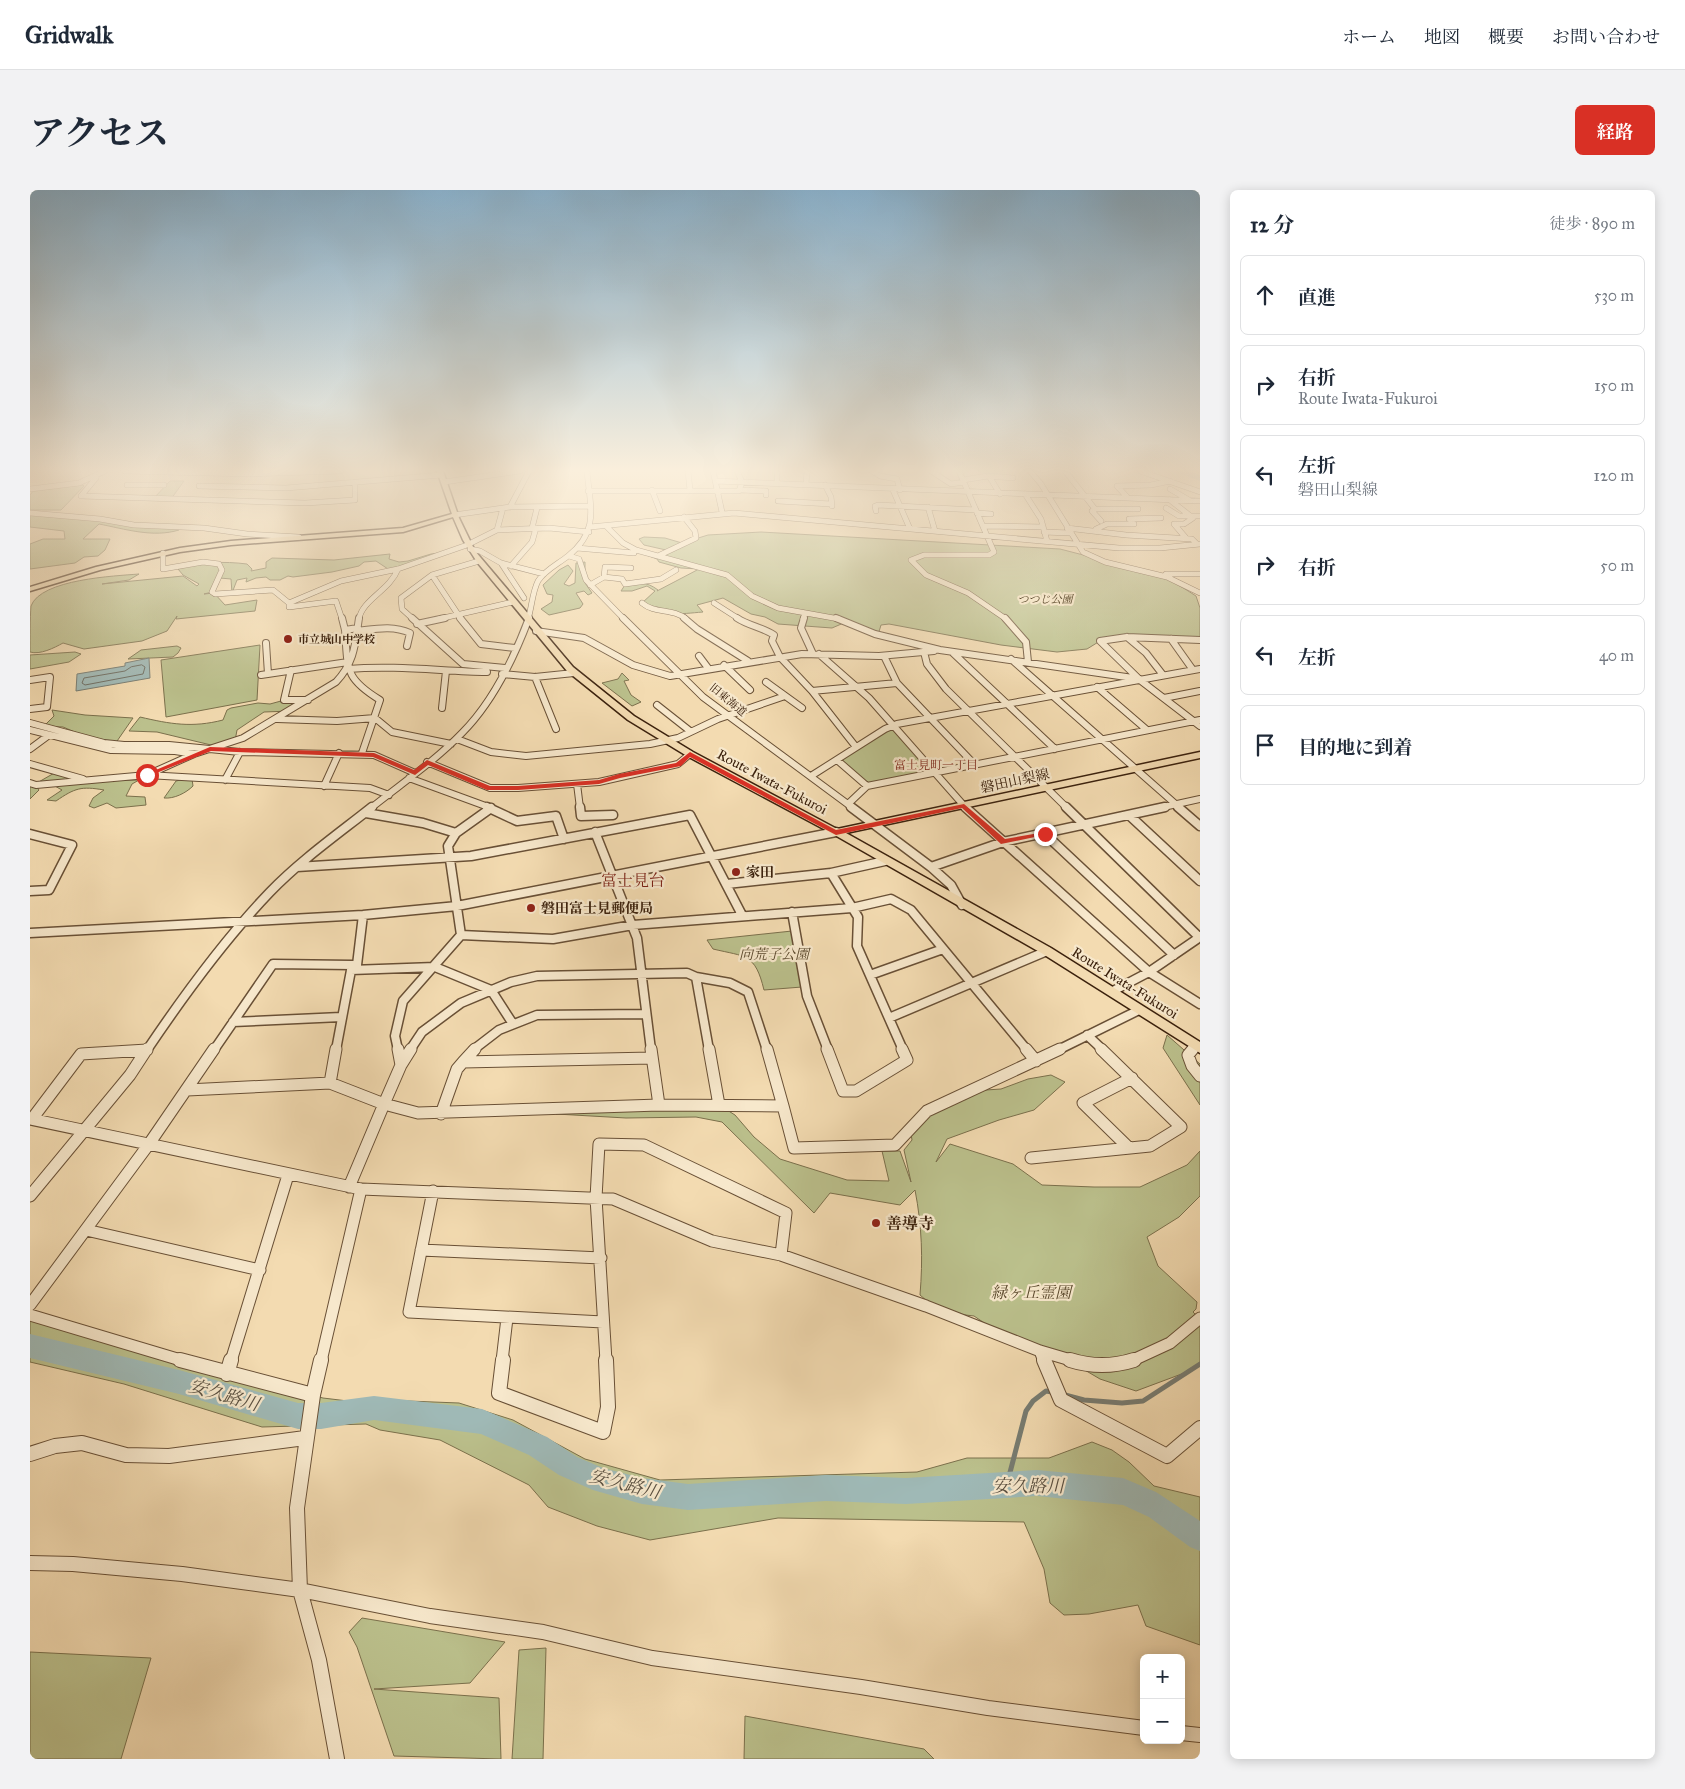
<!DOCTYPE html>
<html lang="ja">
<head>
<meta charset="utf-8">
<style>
  body { margin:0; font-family:"IM FELL Great Primer","Noto Serif JP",serif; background:#f2f2f3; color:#1f2937 }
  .controls { position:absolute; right:15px; bottom:15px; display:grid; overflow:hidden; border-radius:8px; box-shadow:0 2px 12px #0003 }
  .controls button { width:45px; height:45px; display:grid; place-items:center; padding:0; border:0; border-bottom:1px solid #e0e1e3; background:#fff; color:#1f2937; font:25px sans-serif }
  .stop { position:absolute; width:15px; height:15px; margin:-11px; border:4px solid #d93025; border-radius:50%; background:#fff }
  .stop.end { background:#d93025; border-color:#fff; box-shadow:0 1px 5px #0008 }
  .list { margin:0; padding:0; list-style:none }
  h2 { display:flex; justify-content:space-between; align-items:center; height:65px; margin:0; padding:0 20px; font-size:21px }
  h2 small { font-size:16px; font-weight:400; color:#747a83 }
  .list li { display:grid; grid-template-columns:32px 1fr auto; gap:15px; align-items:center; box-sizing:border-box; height:80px; margin:0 10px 10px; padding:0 10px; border:1px solid #e0e1e3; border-radius:8px }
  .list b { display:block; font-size:19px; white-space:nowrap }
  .list p { margin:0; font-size:16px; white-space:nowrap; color:#747a83 }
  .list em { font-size:16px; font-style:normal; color:#747a83 }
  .icon { flex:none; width:28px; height:28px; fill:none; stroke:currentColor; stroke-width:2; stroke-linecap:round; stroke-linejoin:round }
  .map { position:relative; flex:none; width:1170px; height:1569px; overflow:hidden; border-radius:8px }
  header { display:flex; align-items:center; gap:30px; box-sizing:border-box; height:70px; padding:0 25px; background:#fff; border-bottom:1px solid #e0e1e3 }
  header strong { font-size:24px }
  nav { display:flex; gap:28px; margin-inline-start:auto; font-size:18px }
  .intro { display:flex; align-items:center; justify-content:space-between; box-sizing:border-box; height:120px; padding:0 30px }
  h1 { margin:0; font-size:35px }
  .button { padding:12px 22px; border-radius:8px; background:#d93025; color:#fff; font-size:18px; font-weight:700 }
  main { display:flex; gap:30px; padding:0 30px }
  aside { flex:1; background:#fff; border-radius:8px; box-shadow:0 2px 12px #0003 }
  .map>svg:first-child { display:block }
  .green { fill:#bbc08c; stroke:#7b704c }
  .water { fill:#9fb9b6; stroke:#777c72 }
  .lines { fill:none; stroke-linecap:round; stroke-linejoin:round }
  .shore { stroke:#6d6d62; stroke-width:1 }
  .stream-far1 { stroke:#777c72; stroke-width:2.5 }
  .stream { stroke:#777c72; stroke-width:5 }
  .river { fill:#9fb9b6; fill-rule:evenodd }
  .minor-far4-casing { stroke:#695036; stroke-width:6 }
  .minor-far3-casing { stroke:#695036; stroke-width:8 }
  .minor-far2-casing { stroke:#695036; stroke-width:11 }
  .minor-far1-casing { stroke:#695036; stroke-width:13 }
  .minor-casing { stroke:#695036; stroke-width:16 }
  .major-casing { stroke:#3b210d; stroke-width:3 }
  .minor-far4 { stroke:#f7e8cc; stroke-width:5 }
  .minor-far3 { stroke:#f7e8cc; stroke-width:6 }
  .minor-far2 { stroke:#f7e8cc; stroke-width:8 }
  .minor-far1 { stroke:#f7e8cc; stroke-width:11 }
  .minor { stroke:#f7e8cc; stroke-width:14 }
  .major { fill:#f3dbb1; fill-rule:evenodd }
  .route { fill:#d93025 }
  .poi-dot { fill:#8f2418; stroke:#f7e8cc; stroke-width:2 }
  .labels { text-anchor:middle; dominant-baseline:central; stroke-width:4.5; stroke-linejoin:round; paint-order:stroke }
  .far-park-label { font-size:11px; font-style:italic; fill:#5b492d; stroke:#f7e8cc }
  .far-poi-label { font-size:11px; font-weight:bold; fill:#3b210d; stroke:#f7e8cc; text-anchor:start }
  .far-street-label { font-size:11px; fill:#3b210d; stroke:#f7e8cc }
  .far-neighbourhood-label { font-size:12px; fill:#7a1f14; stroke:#f7e8cc }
  .street-label { font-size:14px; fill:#3b210d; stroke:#f7e8cc }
  .poi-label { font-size:14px; font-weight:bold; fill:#3b210d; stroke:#f7e8cc; text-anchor:start }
  .park-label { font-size:14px; font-style:italic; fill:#5b492d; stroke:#f7e8cc }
  .quarter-label { font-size:16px; fill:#7a1f14; stroke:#f7e8cc }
  .near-poi-label { font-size:16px; font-weight:bold; fill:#3b210d; stroke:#f7e8cc; text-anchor:start }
  .near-park-label { font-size:16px; font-style:italic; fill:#5b492d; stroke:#f7e8cc }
  .near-water-label { font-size:18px; font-style:italic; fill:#594f40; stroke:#f7e8cc }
</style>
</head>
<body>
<header>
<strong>Gridwalk</strong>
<nav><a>ホーム</a><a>地図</a><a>概要</a><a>お問い合わせ</a></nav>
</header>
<div class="intro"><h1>アクセス</h1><a class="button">経路</a></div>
<main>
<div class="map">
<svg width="1170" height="1569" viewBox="0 0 1170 1569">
  <rect width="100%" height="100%" fill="#f3dbb1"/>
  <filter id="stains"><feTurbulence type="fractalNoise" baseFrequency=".004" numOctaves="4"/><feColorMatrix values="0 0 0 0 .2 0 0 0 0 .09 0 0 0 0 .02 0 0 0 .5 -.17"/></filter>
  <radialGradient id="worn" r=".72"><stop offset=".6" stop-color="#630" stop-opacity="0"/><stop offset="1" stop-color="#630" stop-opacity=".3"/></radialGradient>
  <path class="green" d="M140 291H154L141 309 124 308Z
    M53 295 54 296 31 320H0V305L3 301Z
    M0 323H16L95 335 149 336V340C123 348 95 339 69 334L53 349H80L75 360 68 366 54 367 45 373 0 379V354L13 349H35L34 341 0 337Z
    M731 342 1030 359 1131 385 1155 399 1166 406 1170 418V450L1141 449 1070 451 1057 459 1027 462 971 455 859 434 851 435 848 445 816 432 802 438 748 434 735 427 721 424 693 408 667 415 673 422C649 424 633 427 612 413L625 401 617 396 602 401H591L595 395C609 393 616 391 628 400L627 401 669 379 651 378 629 372 627 369 614 364 628 365 636 360 614 355 609 349 614 347 635 348 652 353 678 345Z
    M409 363 361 381 346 371 334 372 329 376 302 382 263 387 258 386 250 390H240L236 387 226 388 216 392 217 388 207 390 202 403 201 389 190 388 182 402 174 404 184 403 195 415 227 410 225 421 146 429 147 426 137 441 112 451 54 459 33 453C24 458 10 465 0 462 0 448 0 428 1 416 11 389 85 386 109 384L99 390 72 394 153 386 167 396 169 394 153 385 148 379C172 372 193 371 217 374L222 379 221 381 236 378V372L242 368 304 370 360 364 359 369 369 372 378 371 401 364Z
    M555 372V393L562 403 558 405 554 401 546 403 553 414 550 418 519 425 511 419 522 412 523 405 517 404 513 395 529 380 538 375 543 381 534 394 539 396 545 393 546 373Z
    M230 455 227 510 136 527 131 470Z
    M147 456 151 458 148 463 143 467 98 469 111 460Z
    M45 462 51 464 39 472 0 479V465Z
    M592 483 599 490 594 491 601 505 611 512 602 516 572 493 588 489Z
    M278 510 261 521 234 522 207 540 205 551 181 555 127 542 99 541 110 527C140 534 162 538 193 530L197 520 201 518 228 513 240 514 251 511Z
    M22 520 55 525 103 528 85 554 64 550 33 537 14 536 24 526Z
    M860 537 903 582 837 596 807 570Z
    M26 582 58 591 109 590 102 594 96 606 115 607 116 615 86 618 77 613 64 618 59 616 63 608 74 600C51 596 45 598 26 611L17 610 32 600 23 595 6 596 9 600 0 609V597Z
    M155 589H162L163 596C156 603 144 609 134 608L146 591Z
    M762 741 772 797 734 800C725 763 716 767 683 759L677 750Z
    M1137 845 1170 874V915L1133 858Z
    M1021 885 1035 892 1004 920 969 930 917 949 906 972 920 954 983 974 1012 995 1064 997H1110L1157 975 1170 961V1006L1149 1027 1117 1047 1128 1076 1167 1112 1166 1119 1163 1122 1168 1127 1170 1125V1174L1165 1179 1106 1201 1070 1189 1053 1179 1063 1172 975 1147 944 1126 910 1122 890 1105C893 1069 892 1036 885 1000L870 1015 800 1003 784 1023 692 932 666 927 596 928 526 924 564 917 689 915 705 925 724 947 750 969 817 990 859 991 852 961H870L881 992 874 960 882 950 880 938 916 912 941 901 971 899 998 889Z
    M0 1129 293 1208 351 1215 378 1211 429 1213 483 1230 555 1269 630 1290 887 1282 937 1268H1019L1062 1252 1082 1260 1099 1272 1124 1296 1170 1307V1455L1116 1436 1108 1415 1059 1424 1034 1425 1020 1413 1014 1379 994 1332 748 1328 620 1350 567 1336 518 1317 499 1295 410 1250 350 1240 336 1234 232 1237 94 1194 0 1172Z
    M332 1428 475 1452 440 1493 344 1499 469 1508 471 1569 364 1566 327 1457 319 1442Z
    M516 1458 513 1569H482L489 1460Z
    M0 1462 121 1468 91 1569H0Z
    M715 1526 894 1559 904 1569H714Z"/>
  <path class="water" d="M119 468 120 488 46 501 47 484 95 476V473Z"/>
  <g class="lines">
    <path class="shore" d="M112 475 115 477 113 484 55 495 52 493 54 488 95 481 101 477Z"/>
    <path class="stream-far1" d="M0 536 7 538"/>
    <path class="stream" d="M1035 1205 1054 1210 1092 1213 1113 1211 1170 1174
      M977 1294 996 1221 1003 1211 1016 1201 1022 1202"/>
    <path class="river" d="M1144 281H1157L1170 285V291Z
      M0 1144 149 1180 268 1213H291L344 1206 452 1219 517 1247 547 1267 573 1278 612 1288 658 1294 796 1285 876 1288 1007 1280 1093 1288 1126 1302 1170 1331V1361L1160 1357 1119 1327 1093 1315 1007 1306 876 1314 796 1311 658 1320 612 1314 563 1300 529 1285 499 1265 451 1244 344 1230 291 1239H268L149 1204 0 1168Z"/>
    <g class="minor-far4-casing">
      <path id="minor-far4" d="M95 281 219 284 311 281
        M658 281 660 300
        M683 281 692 322
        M747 281V293
        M842 281 850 286 867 289 870 300
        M901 281 921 294 934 292
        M929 281 964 362 959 365H894L881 370 896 385 938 403 976 429
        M1000 281 1011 294 1053 362 1075 372 1137 387 1170 403
        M1035 281 1065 319H1108
        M1110 281 1170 302
        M959 286 970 304
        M66 288 51 306 275 313 325 310V292
        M933 290 958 286 983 288
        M685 291 1170 311
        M414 292 490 281
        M776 294 777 281
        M97 295H134
        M795 295 801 307 802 316
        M169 296 256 298 411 285
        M0 299 49 293 75 281
        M1140 299 1159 310
        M622 300 630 321
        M711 300 736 301V305
        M863 300 880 339
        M558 301H709L712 292 707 281
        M995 304 1011 329 1017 351
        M1098 308 1087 296 1121 295 1140 291
        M1140 310 1163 328 1154 334H1144L1156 348
        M748 311 801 314
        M480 317 499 281
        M898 317 905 341
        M1136 318 1149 326H1170
        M1065 319 1062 321 1071 331
        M846 321 845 316 848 315 946 320
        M0 323 70 329 104 335 174 338 217 344 269 347
        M947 323 961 324
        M424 325 480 317 560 316
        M1099 329 1131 328
        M953 336 1013 337
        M560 337 704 323 1089 358H1130L1170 354
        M577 337 593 353 606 360 697 385 722 406 748 418 809 429
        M502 338 507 318
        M1037 338 1096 345 1162 349 1167 354
        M1066 339 1077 334H1104
        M467 340 519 338 559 342
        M1014 342 1040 343
        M547 358 604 363
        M440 359 450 361 471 373 514 384
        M133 363V379L173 372 189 374 192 380 182 402 185 404 243 400 259 413V417L306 411 312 429
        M630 365 666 348 665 341 654 327
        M539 366 549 369 556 390 594 429
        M471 373 494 408
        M481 376 502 352 506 338
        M1136 384H1170
        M402 385 431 429
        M574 387 575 377 601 378
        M560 395 574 387 592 389 595 394 631 389 646 380
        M259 413 311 391 368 379 437 355 467 340 473 318
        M612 413C625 424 643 418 656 429
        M684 413 709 429
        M329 429C332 410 360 400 368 379
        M383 429 372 419 371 408 402 385 449 371
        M409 429 483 412
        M498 429C502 417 502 403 508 391 515 380 528 374 538 366 570 341 560 316 557 281
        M773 429 775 423"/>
    </g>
    <g class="minor-far3-casing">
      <path id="minor-far3" d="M312 428 315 440 328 438
        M382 428 433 474 475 478
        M430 428 451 454 485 458
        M593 428 673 507 823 618
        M654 428 667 439 718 471
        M707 428C719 436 732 437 744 445L742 451 750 467 782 501 867 493
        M774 428 771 438 783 464
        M806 428 845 444 910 460 1110 489
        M975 428 996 452 998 472
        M387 434 415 428
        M315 440C318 479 314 488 350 510L332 563
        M327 441C345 439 363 435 380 443L377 456
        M506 441 554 448 603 475 640 486 772 464 849 466 904 461
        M1097 447 1116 463 1133 485
        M1141 449 1163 480
        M1170 450 1097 447 1070 451 1110 490 1170 536
        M236 453 238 484
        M894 462 897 474 916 499 1037 618
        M922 462 1025 559
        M789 464 839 508 936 618
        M669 466 678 478
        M854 466 867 493 945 575
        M981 469 1150 618
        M694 475 720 500
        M318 479C363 475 411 481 457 482
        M261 480 254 510H278
        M472 484 505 487 544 483
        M231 485 318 472
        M505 487 526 539
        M0 490 20 487 17 517 0 519
        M736 492 772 518
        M1067 497 1117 540
        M782 501 826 557
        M1134 508 1170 501
        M627 515 660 541
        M412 518 416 481
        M247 529 307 531 345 528 362 542 421 554
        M0 533 74 553 94 555H139L210 562 344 565 385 583
        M0 540 81 560 145 561 164 564 213 548 306 492C325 472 325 454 329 428
        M427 549 461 562 496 566 620 554 648 548 688 529 755 506
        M0 559 19 545
        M807 570 837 596
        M397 572 460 598H488L569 592 648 574 660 564
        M0 574 53 589
        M117 585 340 598 359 605
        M781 586 855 539 867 534 1170 479
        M379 588 461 618
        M195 590 210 562
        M0 593 6 595 117 585 164 564
        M547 594 550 618
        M294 596 309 563
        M818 614 837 596 1170 530
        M341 618C371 594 405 571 432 543 463 512 484 468 499 428
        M1129 618 1170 609"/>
    </g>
    <g class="minor-far2-casing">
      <path id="minor-far2" d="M457 617 487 631 526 626 534 649
        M550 617 551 626 583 625
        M821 617 901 677 921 695 932 715
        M935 617 1119 782 1170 814
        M1036 617 1169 747
        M1148 617 1170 636
        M336 623 393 633 426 643
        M1099 625 1170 691
        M565 642 607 748 621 860
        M0 644 42 655 19 700 0 701
        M1015 644 1144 765
        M855 671 801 683 828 727 827 756 873 860
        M267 677 441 666 660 625 712 725
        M901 677 973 652 1135 617
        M697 694 801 683
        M762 722 777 806 798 860
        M0 743 333 725 427 716 806 642
        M431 745 523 749 603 735 822 718 861 709 881 720 997 860
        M322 775H327L333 725
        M321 780 405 777 461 800 483 834
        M840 785 913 759
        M666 787 679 860
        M1083 801 1119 782 1170 747
        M859 828 1017 761
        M203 832 311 827
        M1057 845 1073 860
        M111 860H117
        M117 860C154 805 194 750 240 702 271 670 308 644 342 617
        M184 860 243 774 322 775 306 860
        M368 860 365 846 373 811 431 745 418 656 426 643 461 618
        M380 860 392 842 431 813 481 792 507 786 657 783 666 787 700 793 718 802 737 860
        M443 860 469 840 507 825 616 824
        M1028 860 1109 820
        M1162 860 1166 855"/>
    </g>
    <g class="minor-far1-casing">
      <path id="minor-far1" d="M368 859 371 875
        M621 859 629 915
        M679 859 689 915
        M797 859 813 901H826L877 870 872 859
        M996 859 1006 871
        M1163 859 1158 865 1162 876 1170 886
        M433 872 445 859
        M300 893 306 859
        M157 900 300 893 354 914
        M354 914 388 923 629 915 753 916 737 859
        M354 914 371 875 381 859
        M753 916 764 958 865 955 897 921 1030 859
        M411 924 427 879 433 872 622 868
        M0 929 331 999 583 1009 682 1051 751 1065 896 1116 1010 1161 1044 1171
        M2 929 51 864 117 860
        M1099 958 1053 913 1102 888
        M1001 968 1120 956 1151 937 1071 859
        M319 997 354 914
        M403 1001 379 1122 573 1132
        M0 1006 100 885 117 859
        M56 1040 230 1080
        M391 1060 571 1068
        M0 1115 119 954 184 859
        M0 1125 154 1171
        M1010 1161 1014 1171
        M201 1171 258 985
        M291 1171 331 999
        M472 1171 477 1128
        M576 1171 566 1008 569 954 614 955 756 1023 751 1065
        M1101 1171 1140 1153 1170 1128"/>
    </g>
    <g class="minor-casing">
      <path id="minor" d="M150 1170 283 1205
        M291 1170 283 1205 267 1318 270 1400 289 1470 307 1569
        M473 1170 469 1203 573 1242 578 1217 576 1170
        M1014 1170 1031 1210 1137 1266 1170 1238
        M1040 1170C1062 1177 1082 1177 1104 1170
        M197 1184 201 1170
        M0 1264 25 1256 52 1253 96 1265 139 1266 275 1248
        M0 1373 43 1374 152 1384 270 1400 400 1426 513 1442 622 1468 831 1497 958 1518 1114 1538
        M1151 1543 1170 1545"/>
    </g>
    <g class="major-casing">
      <path id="major" d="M407 281H413L429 328 445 361 543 477 604 526 663 562 807 639 1170 562V568L816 643 1021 758 1170 852V863L1013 764 803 644 657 566 598 530 537 481 447 372 433 350 423 327 373 342 201 355 150 362 70 380 0 401V397L66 377 150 358 201 351 373 338 422 324Z"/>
    </g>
    <use href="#minor-far4" class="minor-far4"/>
    <use href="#minor-far3" class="minor-far3"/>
    <use href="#minor-far2" class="minor-far2"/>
    <use href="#minor-far1" class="minor-far1"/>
    <use href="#minor" class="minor"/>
    <use href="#major" class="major"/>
  </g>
  <linearGradient id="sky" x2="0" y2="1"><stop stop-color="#8bb6d4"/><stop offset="0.56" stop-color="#faefdc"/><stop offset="1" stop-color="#faefdc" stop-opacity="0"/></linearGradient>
  <rect width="1170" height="501" fill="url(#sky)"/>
  <path class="route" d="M180 557 344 563 384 580 397 570 460 596H488L569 590 589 584 646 573 660 562 806 640 934 614 975 649 1015 642 1019 644 971 654 932 618 806 645 660 567 651 576 590 588 569 594 488 600H457L398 575 385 585 343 567 181 561 119 586 114 585Z"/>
  <g class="poi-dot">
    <circle cx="258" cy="449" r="5"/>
    <circle cx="706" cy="682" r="5"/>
    <circle cx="501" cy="718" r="5"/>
    <circle cx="846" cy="1033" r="5"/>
  </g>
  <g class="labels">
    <g class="far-park-label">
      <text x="1015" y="409">つつじ公園</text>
    </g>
    <g class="far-poi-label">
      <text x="268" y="449">市立城山中学校</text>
    </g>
    <g class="far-street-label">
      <text transform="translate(698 510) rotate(39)">旧東海道</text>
    </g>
    <g class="far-neighbourhood-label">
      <text x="906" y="575">富士見町一丁目</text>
    </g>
    <g class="street-label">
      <text transform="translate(985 591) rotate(-12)">磐田山梨線</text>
      <text transform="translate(742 592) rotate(28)">Route Iwata-Fukuroi</text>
      <text transform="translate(1095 793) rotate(32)">Route Iwata-Fukuroi</text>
    </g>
    <g class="poi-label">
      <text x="716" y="682">家田</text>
      <text x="511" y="718">磐田富士見郵便局</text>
    </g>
    <g class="park-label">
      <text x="744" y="764">向荒子公園</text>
    </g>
    <g class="quarter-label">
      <text x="603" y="690">富士見台</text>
    </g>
    <g class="near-poi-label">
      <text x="856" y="1033">善導寺</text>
    </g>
    <g class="near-park-label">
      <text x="1001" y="1102">緑ヶ丘霊園</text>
    </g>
    <g class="near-water-label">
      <text transform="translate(194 1205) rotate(16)">安久路川</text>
      <text transform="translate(595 1294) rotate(14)">安久路川</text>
      <text x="998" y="1296">安久路川</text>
    </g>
  </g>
  <rect width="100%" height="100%" filter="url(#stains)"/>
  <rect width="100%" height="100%" fill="url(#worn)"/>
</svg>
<div class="controls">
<button>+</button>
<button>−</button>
</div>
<div class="stop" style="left:117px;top:585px"></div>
<div class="stop end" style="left:1015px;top:644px"></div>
</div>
<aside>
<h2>12 分<small>徒歩 · 890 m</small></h2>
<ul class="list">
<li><svg class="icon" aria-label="ahead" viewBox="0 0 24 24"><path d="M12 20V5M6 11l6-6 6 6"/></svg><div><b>直進</b></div><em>530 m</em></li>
<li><svg class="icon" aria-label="right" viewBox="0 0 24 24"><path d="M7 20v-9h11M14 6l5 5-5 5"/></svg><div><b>右折</b><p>Route Iwata-Fukuroi</p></div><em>150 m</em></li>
<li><svg class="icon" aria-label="left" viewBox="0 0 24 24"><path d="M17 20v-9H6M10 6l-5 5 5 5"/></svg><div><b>左折</b><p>磐田山梨線</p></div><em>120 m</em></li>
<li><svg class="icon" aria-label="right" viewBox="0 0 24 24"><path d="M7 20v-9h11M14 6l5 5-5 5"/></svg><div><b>右折</b></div><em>50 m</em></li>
<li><svg class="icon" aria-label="left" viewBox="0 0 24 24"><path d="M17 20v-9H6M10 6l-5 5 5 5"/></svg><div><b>左折</b></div><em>40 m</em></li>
<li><svg class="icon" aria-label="arrive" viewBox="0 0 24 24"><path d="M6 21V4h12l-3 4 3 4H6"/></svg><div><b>目的地に到着</b></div></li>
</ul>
</aside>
</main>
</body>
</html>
